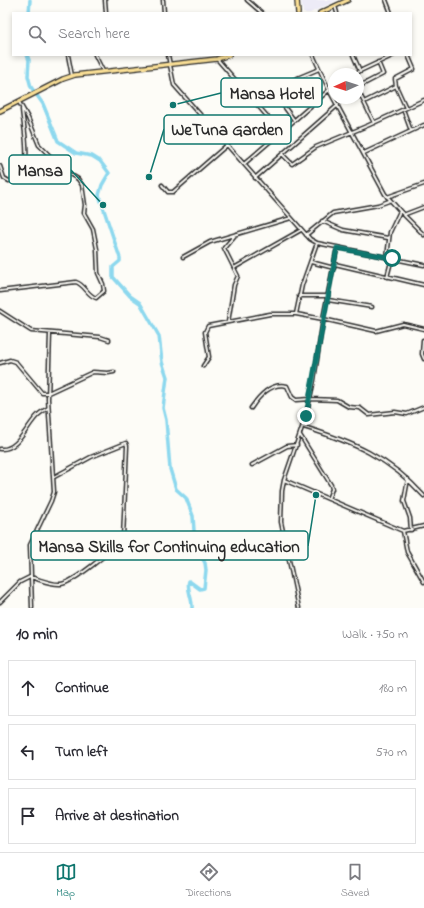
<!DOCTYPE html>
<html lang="en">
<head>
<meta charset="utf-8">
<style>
  body { margin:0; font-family:"Indie Flower",sans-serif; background:#f2f2f3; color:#2b2b33 }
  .compass { position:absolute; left:328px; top:68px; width:36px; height:36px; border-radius:50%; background:#fff; box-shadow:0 2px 6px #0003; rotate:267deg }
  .stop { position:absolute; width:12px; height:12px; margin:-9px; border:3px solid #0f766e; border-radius:50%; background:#fff }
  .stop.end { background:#0f766e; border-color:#fff; box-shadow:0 1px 4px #0008 }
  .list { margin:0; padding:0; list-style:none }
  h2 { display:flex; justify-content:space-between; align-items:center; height:52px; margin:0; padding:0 16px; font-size:17px }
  h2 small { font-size:13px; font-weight:400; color:#7c7c81 }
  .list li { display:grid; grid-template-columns:26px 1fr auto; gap:12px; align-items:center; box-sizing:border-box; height:56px; margin:0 8px 8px; padding:0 8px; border:1px solid #e1e1e2; border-radius:0px }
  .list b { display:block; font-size:15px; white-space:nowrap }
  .list em { font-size:13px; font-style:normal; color:#7c7c81 }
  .icon { flex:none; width:22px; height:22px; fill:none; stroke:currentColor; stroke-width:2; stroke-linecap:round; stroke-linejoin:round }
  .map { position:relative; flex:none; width:424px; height:608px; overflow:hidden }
  .search { position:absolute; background:#fff; box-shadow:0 2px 6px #0003; left:12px; right:12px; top:12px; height:44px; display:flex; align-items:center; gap:10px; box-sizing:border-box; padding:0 14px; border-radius:0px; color:#7c7c81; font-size:15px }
  .sheet { height:244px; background:#fff }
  nav { display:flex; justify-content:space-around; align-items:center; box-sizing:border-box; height:56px; border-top:1px solid #e1e1e2; background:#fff; font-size:11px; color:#7c7c81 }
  nav a { display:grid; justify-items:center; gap:2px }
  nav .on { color:#0f766e }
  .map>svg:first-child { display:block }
  .built { fill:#edebf7 }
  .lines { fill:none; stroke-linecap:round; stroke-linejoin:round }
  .river { stroke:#8dd8ee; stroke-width:3.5 }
  .minor-casing { stroke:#2b2b2b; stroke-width:5 }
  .primary-casing { stroke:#2b2b2b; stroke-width:6 }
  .minor { stroke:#fdfcf7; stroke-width:2 }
  .primary { stroke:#fadf96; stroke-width:3.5 }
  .route { stroke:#0f766e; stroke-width:5 }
  .leader { fill:none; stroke:#0f766e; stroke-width:1.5 }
  .callout-dot { fill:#0f766e; stroke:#fdfcf7; stroke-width:1.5 }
  .callout { fill:#fdfcf7; stroke:#0f766e; stroke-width:1.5 }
  .callout-label { font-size:17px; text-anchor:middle; font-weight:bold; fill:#2b2b2b }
</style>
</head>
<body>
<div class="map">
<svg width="424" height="608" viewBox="0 0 424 608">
  <rect width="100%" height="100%" fill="#fdfcf7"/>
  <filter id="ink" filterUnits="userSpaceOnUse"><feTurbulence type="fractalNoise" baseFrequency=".025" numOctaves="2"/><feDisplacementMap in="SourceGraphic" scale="8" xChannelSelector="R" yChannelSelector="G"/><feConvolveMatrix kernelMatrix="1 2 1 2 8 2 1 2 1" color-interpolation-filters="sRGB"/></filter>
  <g filter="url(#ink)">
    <path class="built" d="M301 0H338L310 13H303Z"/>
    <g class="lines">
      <path class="river" d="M29 13 30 0
        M27 55 29 60 28 76 31 87 43 104 58 141 76 153 92 156 100 161 109 173 102 185 99 195 120 258V261L113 267V277L130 296 140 303 159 336 162 362 167 377 163 408 166 420 170 469 176 489 186 498 193 516 195 545 205 563 206 570 204 588 200 589 189 581C186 589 193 599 192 608"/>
      <g class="minor-casing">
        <path id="minor" d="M105 0 106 13
          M163 0 164 13
          M247 0 262 13
          M386 0 391 13
          M335 6 337 13
          M68 55 72 76
          M95 55 103 71
          M168 55 174 85 310 239 317 243 424 265
          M313 55 329 90 385 194 400 211 424 235
          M353 55 360 71 356 74
          M217 59 281 132 329 90
          M360 71 394 55
          M358 87 383 74 378 62
          M358 90 374 123
          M364 102 396 86
          M406 108 396 86 395 79 414 69 408 55
          M403 109 411 131
          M294 120 280 101 282 86 288 82 319 69
          M364 153 424 125
          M282 154 292 164 316 147 369 125 424 100
          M244 164 281 132
          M0 166 4 178 9 181C37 178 23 127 22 109
          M255 178 338 105
          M162 185 168 192H173L227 145
          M387 197 424 184
          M403 215 424 207
          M322 221 343 230 388 238
          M306 235 333 213 378 205 389 201
          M337 248 323 319 376 331 403 324 424 329
          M183 257 210 242 291 218
          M387 257 390 232 400 211
          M311 262 334 268
          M335 264 424 285
          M234 268 301 230
          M387 277 392 258
          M0 291 76 282C85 285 87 295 96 298L104 291 103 284 98 273 97 249 93 229 84 213 85 205 82 185 78 179 56 166 51 157 39 145 28 118 19 102
          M299 296H328
          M328 300 372 307
          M0 311 31 331 100 337 109 340
          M296 314 302 285 317 243
          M228 322 234 285 238 276 224 248 236 234
          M423 340 422 354 424 359
          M0 363 10 360 16 362 42 393H48L93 372 108 373 114 372
          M203 366 209 357 205 332 208 326 270 314H296L323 319 314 380 306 416 284 480 282 491 281 522 299 608
          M251 408C259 396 271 382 287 386L292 397 296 400 310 399 337 400 349 407 360 408 369 415 395 412 407 414 424 407
          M304 427C352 442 389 457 424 496
          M300 435 331 485 332 489 328 499
          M0 449C18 451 27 425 38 415 41 412 45 410 48 408
          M252 465 287 446 297 445
          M408 479 404 501 410 518 411 530
          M284 480 403 531 407 552 424 582
          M403 531 424 526
          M0 602 20 582 30 577C39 579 51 585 61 584 73 583 114 549 123 538L127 446 126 443 91 457 54 477
          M32 608 30 545 51 501 54 492 48 399 50 333"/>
      </g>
      <g class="primary-casing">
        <path id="primary" d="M297 0 298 13
          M320 13 348 0
          M0 111 63 79 75 75 217 59 229 55"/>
      </g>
      <use href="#minor" class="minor"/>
      <use href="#primary" class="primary"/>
    </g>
  </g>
  <g class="lines" filter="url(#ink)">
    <path class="route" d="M306 416 337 248 392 258"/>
  </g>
  <path class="leader" d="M173 105L221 93M149 177L164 129M103 205L71 170M316 495L308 546"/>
  <g class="callout-dot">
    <circle cx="173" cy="105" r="4"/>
    <circle cx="149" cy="177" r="4"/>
    <circle cx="103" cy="205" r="4"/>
    <circle cx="316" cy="495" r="4"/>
  </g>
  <g class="callout">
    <rect x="221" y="78" width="101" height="29" rx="4"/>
    <rect x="164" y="115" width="127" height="29" rx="4"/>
    <rect x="9" y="155" width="62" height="29" rx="4"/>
    <rect x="31" y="531" width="277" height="29" rx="4"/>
  </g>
  <g class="callout-label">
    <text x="272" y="99">Mansa Hotel</text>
    <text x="227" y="135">WeTuna Garden</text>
    <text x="40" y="176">Mansa</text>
    <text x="169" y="552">Mansa Skills for Continuing education</text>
  </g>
</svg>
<svg class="compass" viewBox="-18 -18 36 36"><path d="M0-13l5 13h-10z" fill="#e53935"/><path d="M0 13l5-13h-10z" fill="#7c7c81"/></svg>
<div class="stop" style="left:392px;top:258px"></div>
<div class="stop end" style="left:306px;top:416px"></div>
<div class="search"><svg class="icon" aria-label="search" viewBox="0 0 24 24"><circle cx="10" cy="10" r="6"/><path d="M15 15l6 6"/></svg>Search here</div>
</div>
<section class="sheet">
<h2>10 min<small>Walk · 750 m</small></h2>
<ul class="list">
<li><svg class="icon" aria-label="ahead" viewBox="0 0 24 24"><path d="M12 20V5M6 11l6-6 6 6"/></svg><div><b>Continue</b></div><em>180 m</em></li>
<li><svg class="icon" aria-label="left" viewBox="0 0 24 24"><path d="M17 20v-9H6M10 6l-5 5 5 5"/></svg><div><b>Turn left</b></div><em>570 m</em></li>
<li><svg class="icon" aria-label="arrive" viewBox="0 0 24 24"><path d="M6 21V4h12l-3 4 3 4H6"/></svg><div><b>Arrive at destination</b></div></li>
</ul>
</section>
<nav>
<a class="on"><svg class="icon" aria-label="map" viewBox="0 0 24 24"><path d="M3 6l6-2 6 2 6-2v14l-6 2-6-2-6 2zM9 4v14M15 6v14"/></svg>Map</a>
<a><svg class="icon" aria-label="directions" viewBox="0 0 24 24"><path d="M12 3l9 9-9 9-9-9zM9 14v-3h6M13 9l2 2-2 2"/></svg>Directions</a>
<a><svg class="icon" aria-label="saved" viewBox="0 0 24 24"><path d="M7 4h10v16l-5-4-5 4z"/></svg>Saved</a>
</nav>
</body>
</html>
